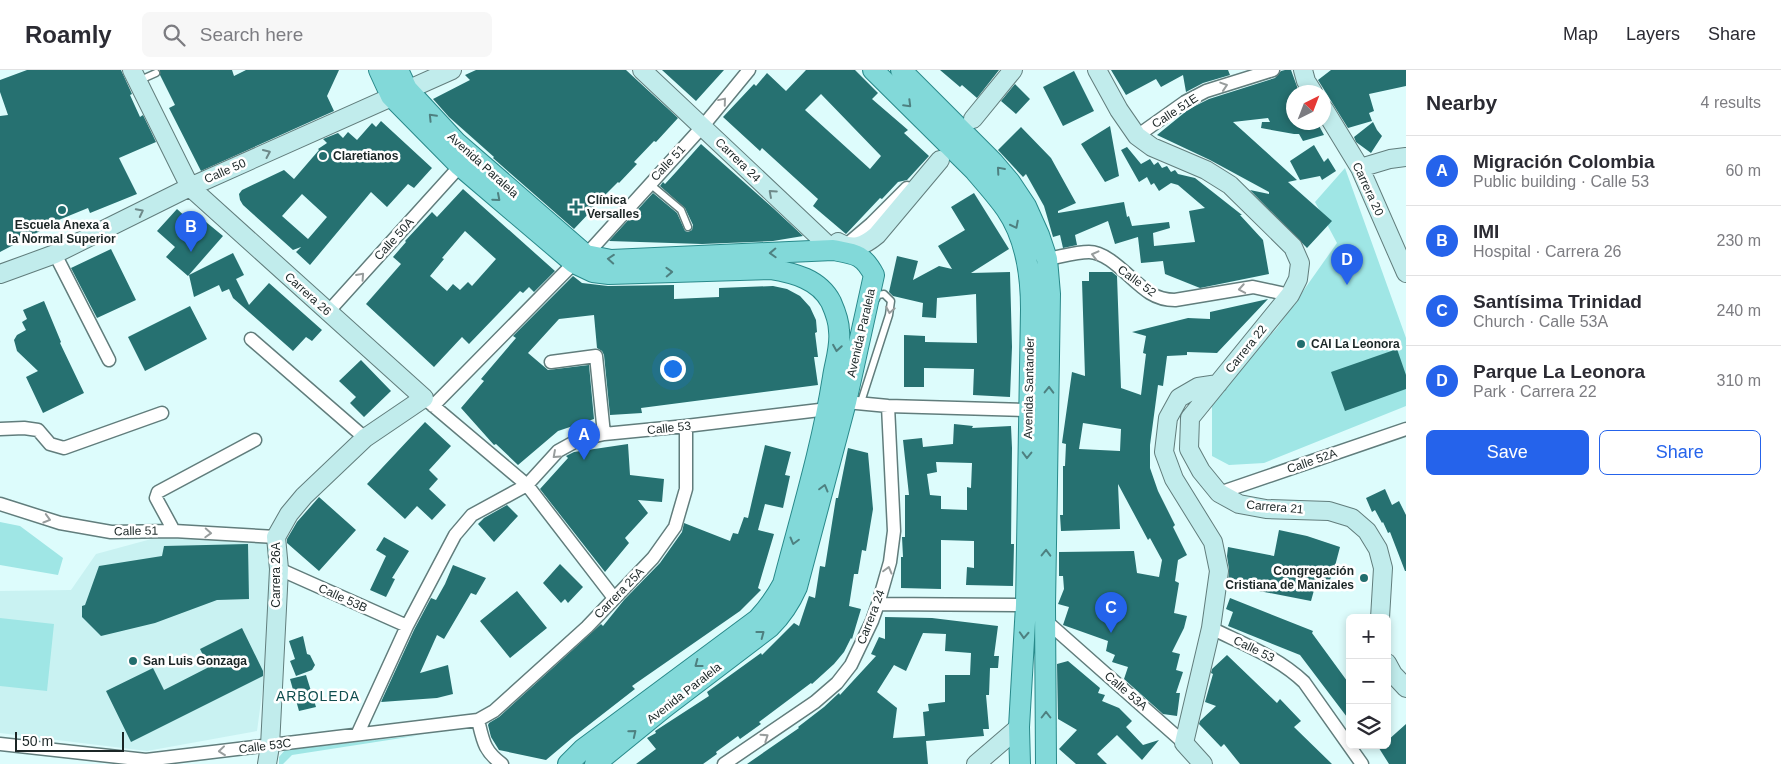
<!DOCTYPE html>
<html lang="en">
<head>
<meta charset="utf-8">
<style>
  body { margin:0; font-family:Helvetica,sans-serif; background:#f7f7f7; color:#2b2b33 }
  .controls { position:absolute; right:15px; bottom:15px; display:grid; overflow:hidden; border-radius:8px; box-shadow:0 2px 8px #0003 }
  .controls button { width:45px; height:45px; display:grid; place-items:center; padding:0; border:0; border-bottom:1px solid #e1e1e2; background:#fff; color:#2b2b33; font:25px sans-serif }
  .compass { position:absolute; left:1286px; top:15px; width:45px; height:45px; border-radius:50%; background:#fff; box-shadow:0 2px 8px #0003; rotate:42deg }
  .scale { position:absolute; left:15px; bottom:12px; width:109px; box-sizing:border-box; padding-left:5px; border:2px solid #1b2626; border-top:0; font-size:14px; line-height:18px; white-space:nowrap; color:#1b2626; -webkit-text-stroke:4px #fff; paint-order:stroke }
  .you { position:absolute; left:672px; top:298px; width:18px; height:18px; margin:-12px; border:4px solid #fff; border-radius:50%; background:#1a73e8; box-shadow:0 0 0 8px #1a73e833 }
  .badge { display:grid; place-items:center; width:32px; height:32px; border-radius:50%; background:#2563eb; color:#fff; font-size:16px; font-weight:700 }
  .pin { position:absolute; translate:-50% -41px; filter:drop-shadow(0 1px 2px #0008) }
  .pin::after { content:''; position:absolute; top:26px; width:18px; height:15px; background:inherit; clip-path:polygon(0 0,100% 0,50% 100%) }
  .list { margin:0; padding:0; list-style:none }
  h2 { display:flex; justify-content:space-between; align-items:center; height:65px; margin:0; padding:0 20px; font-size:21px }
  h2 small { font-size:16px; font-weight:400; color:#7c7c81 }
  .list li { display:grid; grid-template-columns:32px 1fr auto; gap:15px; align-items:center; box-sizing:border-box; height:70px; padding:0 20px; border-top:1px solid #e1e1e2 }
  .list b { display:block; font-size:19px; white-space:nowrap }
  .list p { margin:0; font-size:16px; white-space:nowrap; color:#7c7c81 }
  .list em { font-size:16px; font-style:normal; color:#7c7c81 }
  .actions { display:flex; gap:10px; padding:15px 20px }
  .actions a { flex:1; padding:11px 0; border:1px solid #2563eb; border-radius:8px; text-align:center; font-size:18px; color:#2563eb }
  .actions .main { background:#2563eb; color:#fff }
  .icon { flex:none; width:28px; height:28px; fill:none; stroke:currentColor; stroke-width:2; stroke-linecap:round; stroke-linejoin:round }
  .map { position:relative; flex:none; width:1406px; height:694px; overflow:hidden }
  header { display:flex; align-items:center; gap:30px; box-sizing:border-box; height:70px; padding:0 25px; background:#fff; border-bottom:1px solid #e1e1e2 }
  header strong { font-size:24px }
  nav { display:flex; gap:28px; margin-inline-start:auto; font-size:18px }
  .search { width:350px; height:45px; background:#f7f7f7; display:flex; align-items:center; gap:12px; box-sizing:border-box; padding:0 18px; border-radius:8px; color:#7c7c81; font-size:19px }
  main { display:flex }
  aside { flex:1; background:#fff }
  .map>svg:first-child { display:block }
  .built { fill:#c9f2f2 }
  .green { fill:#9fe6e5 }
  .building { fill:#267171; fill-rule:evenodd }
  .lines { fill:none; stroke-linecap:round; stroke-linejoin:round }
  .lane-casing { stroke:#617d7c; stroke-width:9 }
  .street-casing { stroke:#617d7c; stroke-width:15 }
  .secondary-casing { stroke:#617d7c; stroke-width:20 }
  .primary-casing { stroke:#28898a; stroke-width:22 }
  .lane { stroke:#fff; stroke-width:6 }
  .street { stroke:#fff; stroke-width:12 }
  .secondary { stroke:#c1ecec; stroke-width:18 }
  .primary { stroke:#82d9d9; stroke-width:20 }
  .oneway { stroke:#989d9d }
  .oneway2 { stroke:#4e8080 }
  .oneway3 { stroke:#6e8989 }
  .poi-dot { fill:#226e6e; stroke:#fff; stroke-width:2 }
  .labels { text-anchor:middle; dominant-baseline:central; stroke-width:5; stroke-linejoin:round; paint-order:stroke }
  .street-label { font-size:12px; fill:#1b2626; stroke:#fff }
  .poi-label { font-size:12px; font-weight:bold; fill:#1b2626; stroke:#fff; text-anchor:start }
  .neighbourhood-label { font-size:14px; letter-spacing:1px; fill:#104e4f; stroke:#fff }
</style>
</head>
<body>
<header>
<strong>Roamly</strong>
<div class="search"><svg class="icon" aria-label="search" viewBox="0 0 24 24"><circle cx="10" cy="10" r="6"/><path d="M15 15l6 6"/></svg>Search here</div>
<nav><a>Map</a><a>Layers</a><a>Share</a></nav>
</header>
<main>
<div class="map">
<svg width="1406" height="694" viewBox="0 0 1406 694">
  <rect width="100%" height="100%" fill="#ddfcfc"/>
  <path class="built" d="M276 467 279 499 257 661 147 681 0 663V521L71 520 96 484 155 468Z"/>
  <path class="green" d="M1345 98 1406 268V336L1264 393 1229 395 1212 386V327L1277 258 1337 173 1315 132Z
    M0 452 20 456 63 488 58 505 0 495Z
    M0 548 54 554 47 621 0 616Z
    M421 665 292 685 283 694H279V687L285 680Z"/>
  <path class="building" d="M27 0H121L132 24 130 25 140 47 143 45 156 72 119 88 137 124 90 143 88 138 39 158 40 161 0 182V46L8 45 0 22V10Z
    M160 0H232L234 6 246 0H339L327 26 334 41 201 101 169 38 175 35 160 5Z
    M476 0H626L678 48 656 72 654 71 634 92 637 94 619 113 618 112 591 139 592 140 574 159 493 88 494 87 449 47 433 29 470 10 465 5Z
    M662 0H724L696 31Z
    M806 0H855L878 23 872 29 908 60 904 63 929 86 907 110 898 112 882 129 880 128 846 164 813 136 818 129 762 78 760 81 723 47 754 14 756 16 767 3 786 21ZM821 24 881 86 870 99 805 40Z
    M940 0H999L977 28 962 15 960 17Z
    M1111 0H1228L1230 5 1203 13 1186 22 1183 5 1161 17 1156 9 1126 25Z
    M1285 0H1291L1299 22H1294V52H1317L1324 65 1303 71 1299 64H1294L1261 58 1262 52H1270L1268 48 1233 52 1297 110 1288 112 1332 151 1307 178 1250 120 1269 124V122L1210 90 1157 65 1189 39 1209 29 1275 8 1281 1Z
    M1331 0H1406V16L1369 24 1374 41 1369 43 1372 51 1348 58 1318 10Z
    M1074 1 1094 41 1063 56 1043 17Z
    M1015 14 1030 29 1016 44 1001 31Z
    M381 51 432 98 414 118 408 114 387 137 371 122 310 195 296 182 301 177 293 180 243 135 240 130 239 124 242 120 284 100 294 109 319 80 318 79 327 73 323 69 338 63 343 68 348 62 357 70 372 53 376 57ZM302 124 327 147 308 169 282 146Z
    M1373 52 1377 60 1382 66 1371 83 1356 72 1354 67Z
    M1110 56 1119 106 1105 112 1081 74Z
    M1021 57 1051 88 1076 133 1058 141V143L1124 132 1127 147 1129 146 1132 156 1169 152 1170 158 1153 163 1154 176 1195 172 1189 141 1205 138 1178 115 1171 113 1159 121 1154 113 1151 115 1147 107 1139 112 1121 80 1127 77 1141 94 1150 89 1154 95 1158 92 1162 98 1167 96 1171 102 1175 100 1178 104 1195 108 1242 145H1240L1263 170 1269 204 1200 218 1165 204 1163 191 1141 193 1138 167 1115 174 1108 151 1075 165 1077 175 1063 178 1060 165 1053 167 1044 136 1026 104 1023 107 998 80Z
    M701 74 773 138 803 166 773 171 702 174 609 171 653 123 677 143 685 161 688 162 692 160 693 155 685 138 660 116 663 112 665 114 676 102Z
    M1314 75 1324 92 1328 88 1336 101 1322 110 1320 106 1300 110 1290 91Z
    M463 119 555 201 534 222 529 217 523 223 520 221 469 274 462 267 434 297 366 234 401 194 393 187 406 172 405 171 432 142 437 147ZM465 161 496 189 472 216 468 212 460 220 453 214 447 221 430 206 444 189 442 188Z
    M974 123 1009 179 971 203 1010 202 1012 277 1010 327 973 325 974 299 924 298V317H904V265L925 266V272L977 273 976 224 937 228 936 248 922 247 923 233 893 226 889 222 897 186 918 191 913 210 939 196 952 199 938 176 965 160 951 137Z
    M177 139 199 159 206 152 223 166 188 206 166 187 175 177 157 161Z
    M111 179 136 230 97 248 71 198Z
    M233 183 244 205 236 209 249 235 269 213 322 260 312 271 306 267 293 281 233 228 229 219 222 222 219 215 194 227 189 205Z
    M1089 202H1112L1117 206 1121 318 1141 325 1146 284 1143 283 1146 266 1132 262 1188 248 1210 249V242L1268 229 1217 283 1187 282V285L1167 286 1163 316 1158 315 1150 375V398L1158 421 1175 455 1173 457 1187 485 1178 490 1175 511 1179 513 1174 543 1187 546 1184 558 1172 582 1180 584 1176 600 1183 602 1176 623H1180L1177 646 1163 644 1124 609 1128 597 1112 592 1115 585 1106 581 1108 571 1063 555 1069 537 1058 534 1064 519 1063 506H1059V482L1134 481 1137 503 1159 507 1162 490 1150 468 1148 470 1118 414 1120 459 1061 461 1060 445H1063V396H1065L1066 374 1062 373 1072 302 1085 306 1082 211H1089ZM1083 353 1121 359 1120 381 1079 379Z
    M573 206 582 213 608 216 674 215V229L719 227V218L773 216 787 219 800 226 810 237 816 250 817 262 815 263 818 287H814L818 315 641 338 642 343 610 345 604 285 602 281 597 278 594 245 559 249 528 283 548 300 589 295 594 349 558 361 518 395 496 374 494 375 461 338 484 311 481 309 516 268 513 266Z
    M44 231 61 272 60 273 84 323 43 343 26 307 38 301 17 281 14 270 17 265 26 260 22 252 27 249 23 240Z
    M190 236 207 269 145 301 128 267Z
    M1397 279 1406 305V319L1345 341 1331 302Z
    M361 290 391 321 364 347 350 333 356 327 339 311Z
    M425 352 451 376 429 400 438 409 429 419 446 435 432 450 417 436 405 449 367 414Z
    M954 354 973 356 972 358 1011 356 1012 378 1011 474H1014L1013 516 966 515 967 497 974 498V471L941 470V519L901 518V487H903L902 467H905V425H909L903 370 922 368 923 377 953 374ZM936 392 972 393 971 418 967 417V440L941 439V426L930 425 927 404 937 402Z
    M628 374 630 405 664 409 662 432 638 430 648 443 625 468 629 473 605 502 540 419 568 388 566 386 574 382Z
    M765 375 791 382 785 405 790 406 783 438 765 434 758 460 774 464 758 518 761 520 740 541 632 616 635 619 572 668 546 690 499 680 491 667 488 655 489 653 499 647 601 554 603 556 624 530 660 493 682 462 684 453 730 471 733 463 738 464 744 447 748 448Z
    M848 378 868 383 873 439 866 481 862 480 858 504H854L849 536 861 539 852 569 851 568 844 582 834 594 812 614 811 613 759 652 761 654 740 669 738 666 716 682 717 684 703 694H636L656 679 647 668 656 663 655 661 709 626 707 622 761 583 762 585 794 553 799 556 809 526 815 528 820 496 825 497 836 428H838Z
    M1385 419 1392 435 1399 431 1406 445V501H1405L1390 462 1388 463 1383 452 1382 453 1375 440 1372 442 1366 428Z
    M319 427 356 460 319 501 287 473V469L297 452Z
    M507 435 518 446 494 472 478 454 484 448Z
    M1279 460 1307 466 1340 477 1335 496 1333 495 1329 516 1316 513 1311 531 1228 515 1229 499 1227 486 1228 477 1274 486Z
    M384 467 409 481 392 508 395 509 386 527 370 520 386 486 376 480Z
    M248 474 249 529 217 530 155 553 101 566 82 547V536L85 535 99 496 162 486 164 476Z
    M560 494 583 517 568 533 565 529 561 533 543 513Z
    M453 495 486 508 476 525 471 523 444 569 437 565 420 603 448 595 453 624 437 628 381 632 414 560 431 528 436 530 445 514Z
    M517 521 547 558 510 588 480 551Z
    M1230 528 1313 561 1312 563 1350 615V651L1300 585 1228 556 1233 542 1226 539Z
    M885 547 932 548 998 556 994 586H999L998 598H990L989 625H986L989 659H983L984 666 926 671 928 694H747L799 658 798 657 824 637 839 623 840 625 876 586 871 584 879 567 885 569ZM923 563 946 564 945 581 971 583 970 605H945V632L928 634 929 641 923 642 925 666 893 668 897 638 877 622 894 595 906 601Z
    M242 558 263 601V606L131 672 106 621 153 598 164 620 209 597 200 579Z
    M303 566 307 584 310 585 315 595 312 600 296 606 290 591 295 589 289 571Z
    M1227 585 1277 633 1280 629 1301 651 1294 657 1332 694H1240L1224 674 1221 677 1199 654 1200 651 1216 636 1205 632 1213 604 1211 603 1212 599Z
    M1068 591 1100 618 1098 623 1105 625 1102 631 1119 638 1132 651 1126 657 1143 675 1159 670 1142 690 1117 665 1097 684 1107 694H1076L1059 679 1077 660 1058 649 1057 594Z
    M306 605 316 637 299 641 290 609Z
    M1406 654V694H1389L1377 675H1387V671Z"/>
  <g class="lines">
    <g class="lane-casing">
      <path id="lane" d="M138 11 156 3
        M650 114 681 140 688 157
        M861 332 889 245 891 231 884 224 878 225 876 229"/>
    </g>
    <g class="street-casing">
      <path id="street" d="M1137 66 1185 32 1206 21 1273 0
        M845 176 871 154 907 118
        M55 184 109 290
        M586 185 703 56 749 0
        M1047 189C1060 187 1075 182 1089 182 1110 182 1132 212 1150 223 1158 228 1166 230 1175 230L1253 217 1290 225
        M328 242 460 96
        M251 269 365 368
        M551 292 596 286 604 364
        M424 328 527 415 614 528
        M846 332 888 336 1028 340
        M433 336 574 193
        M0 359 24 358 38 360 50 374 64 378 162 343
        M1219 423 1406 359
        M0 434 60 453 111 462 174 461 276 467
        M174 461 156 428 158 422 255 370
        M279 499 407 556
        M878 534 1026 535
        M1045 550 1184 673
        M1211 558C1243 574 1278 587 1304 612L1362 694
        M478 650C483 671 484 681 502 694
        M358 663 407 556 455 465 472 445 527 415 558 381 578 370 604 364 686 356 828 339
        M0 674 146 690 478 650 494 641 587 557 653 488 675 457 686 419V356
        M724 694 815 632 837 613 851 595 872 551 878 534 890 492 894 461 888 336"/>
    </g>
    <g class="secondary-casing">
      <path id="secondary" d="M132 0 190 117 424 328 365 368 304 426 289 444 276 467 279 499 270 676 267 694
        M642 0 833 180
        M1097 0 1119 40 1137 66 1152 77 1206 100 1230 115 1293 177 1300 193 1298 209 1290 225 1190 348 1189 379 1201 401 1219 423 1239 434 1266 439 1329 441 1352 448 1367 461 1378 479 1383 498 1380 548
        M1303 0 1306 11 1313 22
        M1324 39 1360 98 1406 203
        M973 49 1013 0
        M1360 98 1390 89 1406 87
        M838 172C853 181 864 176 877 165L940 90
        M0 204 55 184 190 117 452 0
        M1387 593 1393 604 1406 618
        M976 694 1019 657
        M1203 694 1184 673 1211 558 1219 501 1213 472 1174 409 1164 382 1168 348 1179 328 1198 317 1218 314"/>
    </g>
    <g class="primary-casing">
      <path id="primary" d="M379 0 391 26 460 96 574 193 593 202 609 204 770 199C794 203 819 209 831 232 835 241 839 252 839 261 841 276 835 293 833 307 822 377 801 445 783 514 776 527 768 538 758 549L583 679 568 694
        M398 0 407 19 456 72 586 185 611 190 833 180C855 184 863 184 874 205L846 332 797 517C790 533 782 545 770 557L665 637 595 694
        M873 0 975 101C985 113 997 126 1006 139 1026 168 1031 205 1031 239L1026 535 1019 657 1020 694
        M901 0 993 92 1010 112 1026 136 1039 165 1047 189 1050 224 1045 536 1046 694"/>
    </g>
    <use href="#lane" class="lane"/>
    <use href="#street" class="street"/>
    <use href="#secondary" class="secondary"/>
    <use href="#primary" class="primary"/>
  </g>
  <defs><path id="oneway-chevron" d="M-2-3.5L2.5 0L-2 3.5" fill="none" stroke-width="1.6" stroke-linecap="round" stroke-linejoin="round" transform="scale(1.25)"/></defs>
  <g class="oneway">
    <use href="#oneway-chevron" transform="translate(1224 16) rotate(-18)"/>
    <use href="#oneway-chevron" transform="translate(723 31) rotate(-50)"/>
    <use href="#oneway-chevron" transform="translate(1095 185) rotate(-166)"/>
    <use href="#oneway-chevron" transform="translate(361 206) rotate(-48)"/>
    <use href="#oneway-chevron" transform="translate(1242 219) rotate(170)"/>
    <use href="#oneway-chevron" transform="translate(890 240) rotate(100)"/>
    <use href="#oneway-chevron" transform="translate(556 385) rotate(138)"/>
    <use href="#oneway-chevron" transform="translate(47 449) rotate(16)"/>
    <use href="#oneway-chevron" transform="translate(208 463) rotate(3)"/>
    <use href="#oneway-chevron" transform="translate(888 500) rotate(-75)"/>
    <use href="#oneway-chevron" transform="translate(765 667) rotate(-34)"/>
    <use href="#oneway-chevron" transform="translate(222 681) rotate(174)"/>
  </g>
  <g class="oneway2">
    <use href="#oneway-chevron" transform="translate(908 34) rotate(45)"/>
    <use href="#oneway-chevron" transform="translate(432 47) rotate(-134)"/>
    <use href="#oneway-chevron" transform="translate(1000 100) rotate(-131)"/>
    <use href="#oneway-chevron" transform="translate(497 128) rotate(41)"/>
    <use href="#oneway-chevron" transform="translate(1015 155) rotate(63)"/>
    <use href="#oneway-chevron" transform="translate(773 183) rotate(178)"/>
    <use href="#oneway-chevron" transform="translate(611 189) rotate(-176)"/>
    <use href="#oneway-chevron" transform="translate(669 202) rotate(-2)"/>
    <use href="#oneway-chevron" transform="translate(837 278) rotate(99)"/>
    <use href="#oneway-chevron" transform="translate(1049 320) rotate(-89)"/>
    <use href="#oneway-chevron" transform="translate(1027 385) rotate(91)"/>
    <use href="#oneway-chevron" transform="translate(824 418) rotate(-75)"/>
    <use href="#oneway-chevron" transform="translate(794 471) rotate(105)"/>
    <use href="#oneway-chevron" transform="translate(1046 483) rotate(-89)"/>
    <use href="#oneway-chevron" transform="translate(761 564) rotate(-37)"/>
    <use href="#oneway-chevron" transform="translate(1024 565) rotate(93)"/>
    <use href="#oneway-chevron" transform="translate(698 594) rotate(143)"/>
    <use href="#oneway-chevron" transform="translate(1046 645) rotate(-90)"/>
    <use href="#oneway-chevron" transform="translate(633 663) rotate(-39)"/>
  </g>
  <g class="oneway3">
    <use href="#oneway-chevron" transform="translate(267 83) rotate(-24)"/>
    <use href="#oneway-chevron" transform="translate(772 123) rotate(-138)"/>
    <use href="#oneway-chevron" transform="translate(140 142) rotate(-27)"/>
  </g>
  <g class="poi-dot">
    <circle cx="323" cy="86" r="5"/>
    <path d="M573.5 129.5h5v5h5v5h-5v5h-5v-5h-5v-5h5z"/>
    <circle cx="62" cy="140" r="5"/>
    <circle cx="1301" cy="274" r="5"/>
    <circle cx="1364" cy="508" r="5"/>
    <circle cx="133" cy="591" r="5"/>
  </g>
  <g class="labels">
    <g class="street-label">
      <text transform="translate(1175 41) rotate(-33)">Calle 51E</text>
      <text transform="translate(738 90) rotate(44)">Carrera 24</text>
      <text transform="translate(668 93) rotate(-47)">Calle 51</text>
      <text transform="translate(483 95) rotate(42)">Avenida Paralela</text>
      <text transform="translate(225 101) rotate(-24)">Calle 50</text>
      <text transform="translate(1368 119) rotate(65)">Carrera 20</text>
      <text transform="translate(394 169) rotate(-48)">Calle 50A</text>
      <text transform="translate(1137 211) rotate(36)">Calle 52</text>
      <text transform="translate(308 224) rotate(42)">Carrera 26</text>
      <text transform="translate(861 263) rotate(-77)">Avenida Paralela</text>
      <text transform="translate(1246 279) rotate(-51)">Carrera 22</text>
      <text transform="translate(1029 318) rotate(-89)">Avenida Santander</text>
      <text transform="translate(669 358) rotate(-6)">Calle 53</text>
      <text transform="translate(1312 391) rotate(-19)">Calle 52A</text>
      <text transform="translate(1275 437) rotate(5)">Carrera 21</text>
      <text transform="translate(136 461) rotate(-1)">Calle 51</text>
      <text transform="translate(276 505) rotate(-90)">Carrera 26A</text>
      <text transform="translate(619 523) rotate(-46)">Carrera 25A</text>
      <text transform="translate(343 528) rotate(24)">Calle 53B</text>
      <text transform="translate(871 547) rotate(-69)">Carrera 24</text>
      <text transform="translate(1254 579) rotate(26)">Calle 53</text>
      <text transform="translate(1126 621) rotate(41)">Calle 53A</text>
      <text transform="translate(684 623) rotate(-38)">Avenida Paralela</text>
      <text transform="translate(265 676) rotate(-7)">Calle 53C</text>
    </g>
    <g class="poi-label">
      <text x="333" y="86">Claretianos</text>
      <text x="587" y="130">Clínica<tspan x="587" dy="14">Versalles</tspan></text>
      <text x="62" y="155" text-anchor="middle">Escuela Anexa a<tspan x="62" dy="14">la Normal Superior</tspan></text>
      <text x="1311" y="274">CAI La Leonora</text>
      <text x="1354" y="501" text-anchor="end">Congregación<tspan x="1354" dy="14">Cristiana de Manizales</tspan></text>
      <text x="143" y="591">San Luis Gonzaga</text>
    </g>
    <g class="neighbourhood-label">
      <text x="318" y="626">ARBOLEDA</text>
    </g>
  </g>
</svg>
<div class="controls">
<button>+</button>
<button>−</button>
<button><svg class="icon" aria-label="layers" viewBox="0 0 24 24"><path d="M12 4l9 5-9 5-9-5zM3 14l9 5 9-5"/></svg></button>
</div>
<svg class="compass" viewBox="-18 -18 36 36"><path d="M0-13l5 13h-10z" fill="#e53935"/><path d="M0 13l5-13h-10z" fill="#7c7c81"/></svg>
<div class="scale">50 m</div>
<div class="you"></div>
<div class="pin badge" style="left:584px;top:390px">A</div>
<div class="pin badge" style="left:191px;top:182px">B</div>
<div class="pin badge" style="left:1111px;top:563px">C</div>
<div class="pin badge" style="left:1347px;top:215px">D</div>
</div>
<aside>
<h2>Nearby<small>4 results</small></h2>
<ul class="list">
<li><span class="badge">A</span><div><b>Migración Colombia</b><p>Public building · Calle 53</p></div><em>60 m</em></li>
<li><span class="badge">B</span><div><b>IMI</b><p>Hospital · Carrera 26</p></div><em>230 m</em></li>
<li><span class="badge">C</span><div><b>Santísima Trinidad</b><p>Church · Calle 53A</p></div><em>240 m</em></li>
<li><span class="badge">D</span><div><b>Parque La Leonora</b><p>Park · Carrera 22</p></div><em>310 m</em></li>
</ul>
<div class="actions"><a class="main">Save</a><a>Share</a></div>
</aside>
</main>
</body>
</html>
